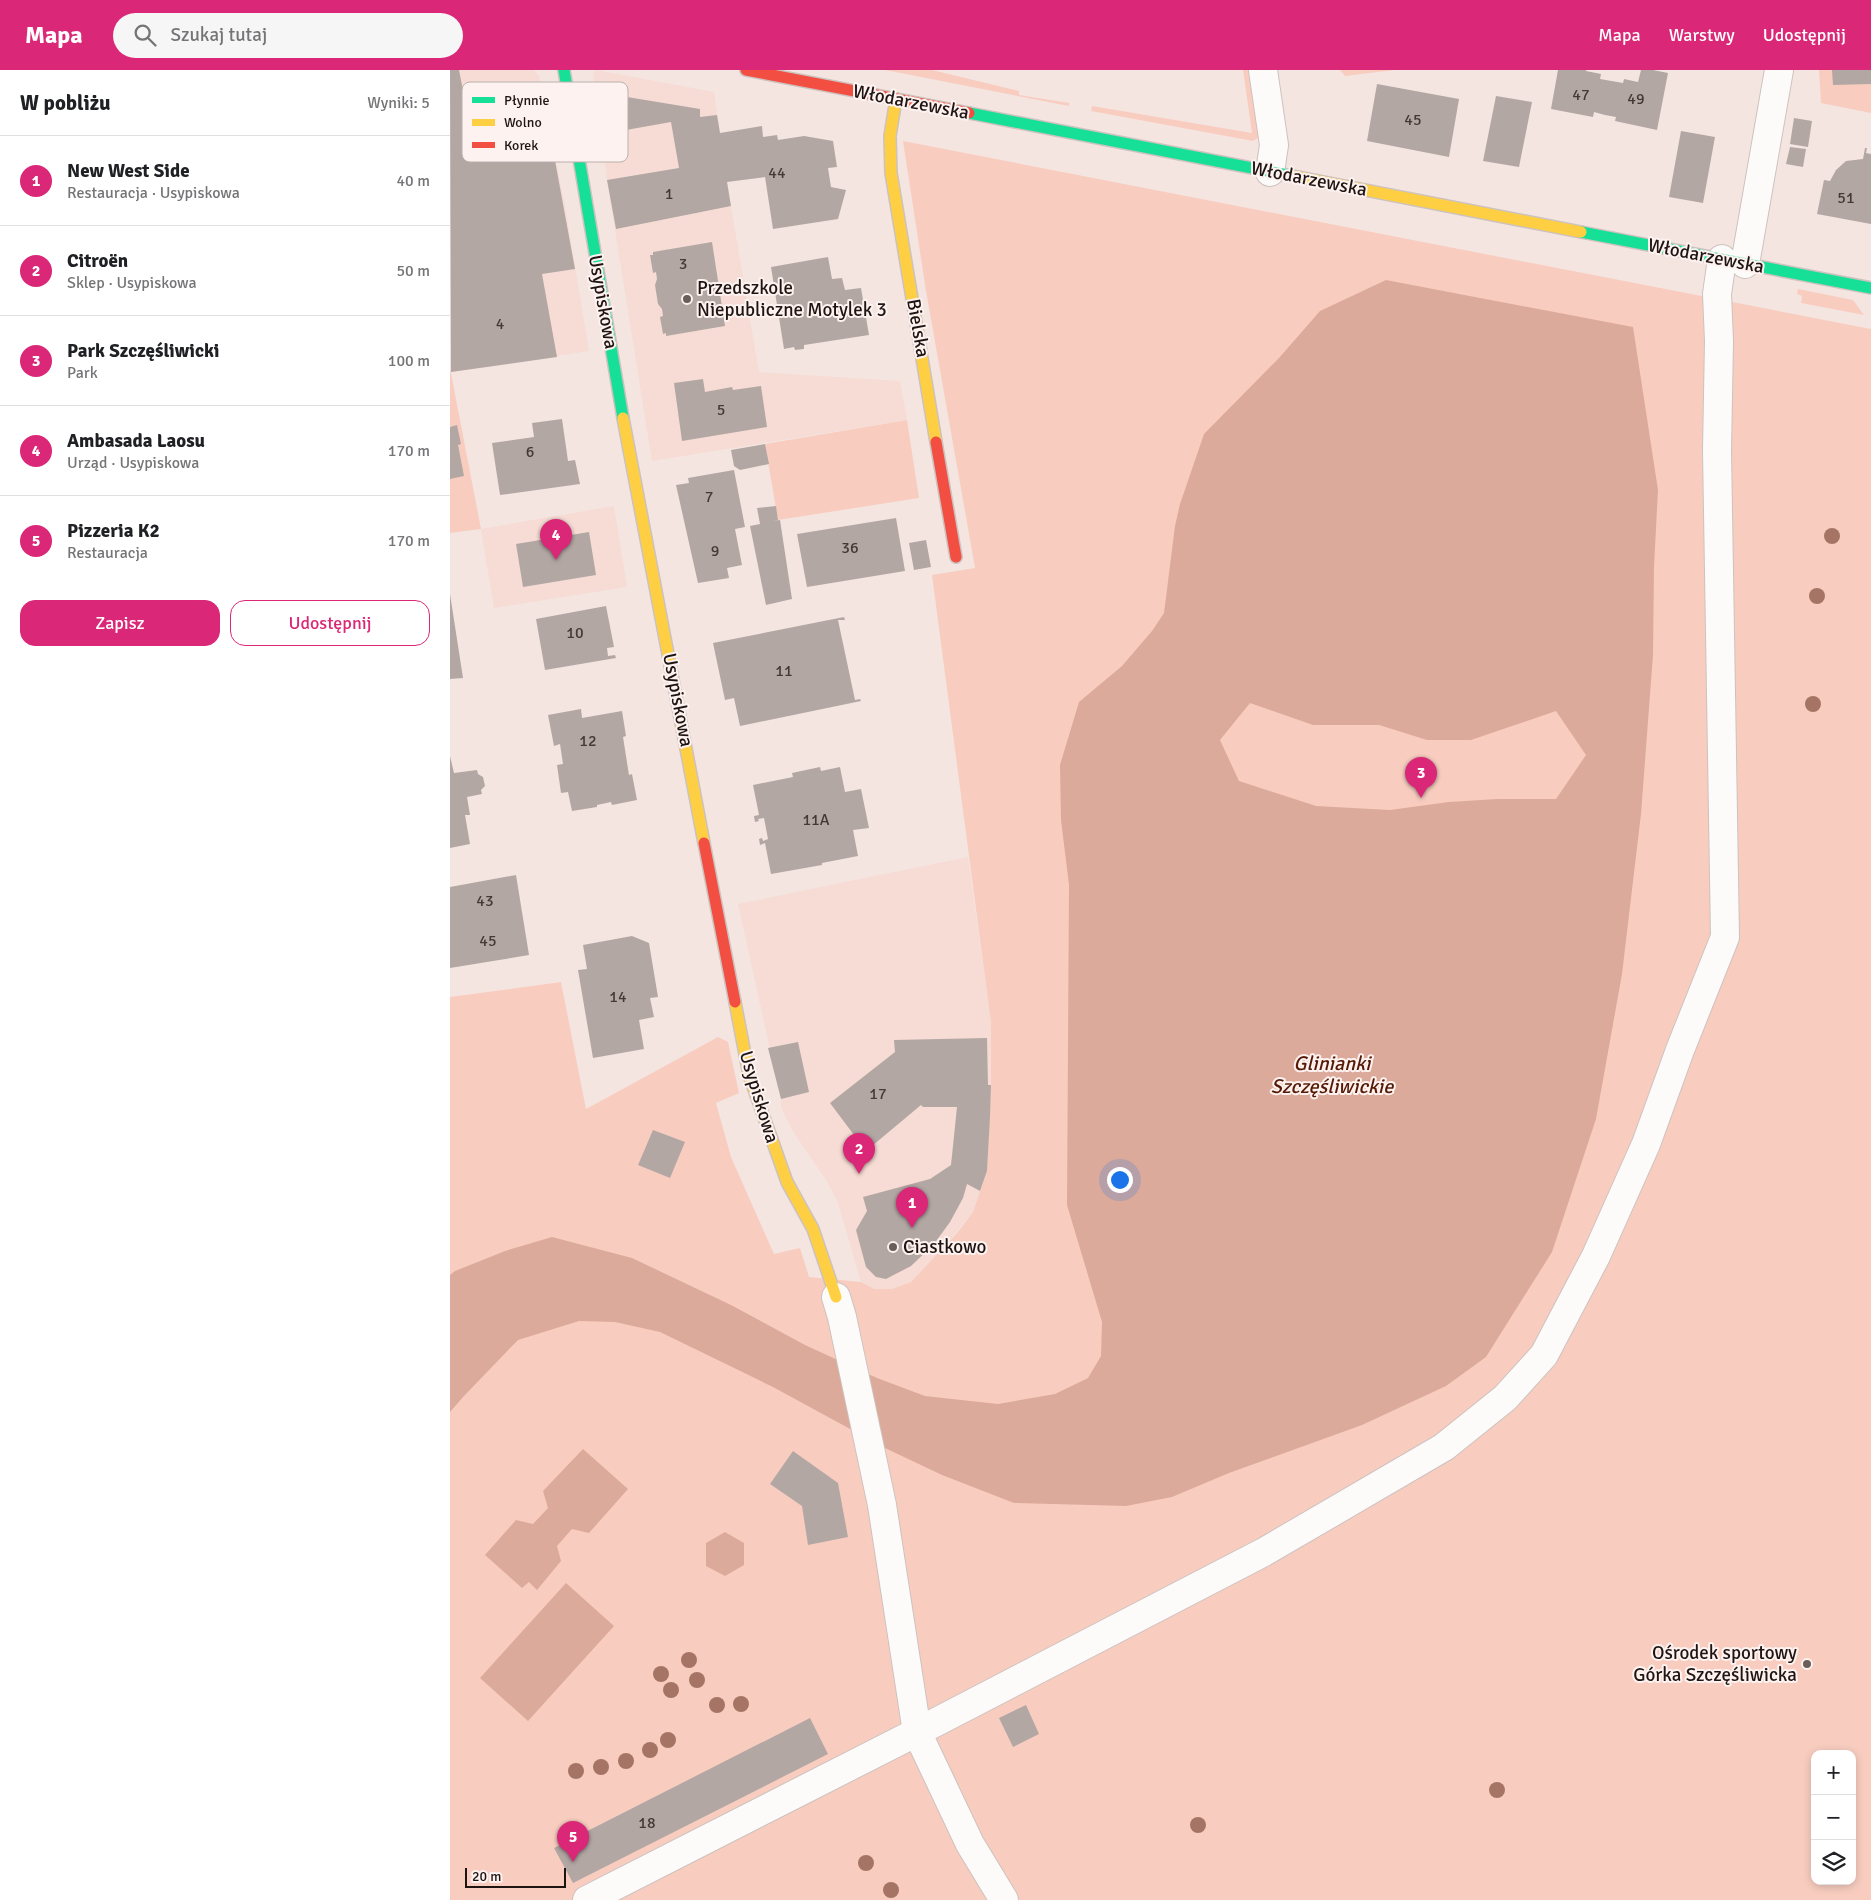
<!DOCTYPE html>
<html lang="pl">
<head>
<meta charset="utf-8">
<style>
  body { margin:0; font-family:Signika,sans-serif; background:#f6f6f6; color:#202124 }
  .controls { position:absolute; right:15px; bottom:15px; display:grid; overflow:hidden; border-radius:10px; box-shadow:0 2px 8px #0003 }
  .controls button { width:45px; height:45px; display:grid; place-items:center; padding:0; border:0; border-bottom:1px solid #e0e0e0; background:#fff; color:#202124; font:25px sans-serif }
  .scale { position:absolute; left:15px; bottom:12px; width:101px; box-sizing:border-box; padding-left:5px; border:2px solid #1e1512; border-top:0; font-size:14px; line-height:18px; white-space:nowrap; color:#1e1512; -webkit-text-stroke:4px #fdf2ef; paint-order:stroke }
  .you { position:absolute; left:669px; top:1109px; width:18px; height:18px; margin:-12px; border:4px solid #fff; border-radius:50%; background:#1a73e8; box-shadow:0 0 0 8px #1a73e833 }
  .badge { display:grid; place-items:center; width:32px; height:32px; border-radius:50%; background:#db2777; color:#fff; font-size:16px; font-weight:700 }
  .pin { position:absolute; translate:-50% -41px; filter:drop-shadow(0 1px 2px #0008) }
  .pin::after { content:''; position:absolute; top:26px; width:18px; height:15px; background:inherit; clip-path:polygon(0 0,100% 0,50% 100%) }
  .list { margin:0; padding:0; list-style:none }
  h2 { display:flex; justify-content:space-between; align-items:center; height:65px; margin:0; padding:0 20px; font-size:21px }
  h2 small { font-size:16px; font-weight:400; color:#757577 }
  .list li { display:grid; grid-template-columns:32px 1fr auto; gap:15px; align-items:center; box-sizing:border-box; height:90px; padding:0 20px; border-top:1px solid #e0e0e0 }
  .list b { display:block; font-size:19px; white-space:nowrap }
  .list p { margin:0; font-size:16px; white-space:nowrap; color:#757577 }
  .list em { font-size:16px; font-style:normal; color:#757577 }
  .actions { display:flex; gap:10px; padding:15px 20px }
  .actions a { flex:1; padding:11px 0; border:1px solid #db2777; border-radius:15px; text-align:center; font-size:18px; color:#db2777 }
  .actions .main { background:#db2777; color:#fff }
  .icon { flex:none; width:28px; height:28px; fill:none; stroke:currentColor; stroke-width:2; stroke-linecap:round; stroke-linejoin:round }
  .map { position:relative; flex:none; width:1421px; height:1830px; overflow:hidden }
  header { display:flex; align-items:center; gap:30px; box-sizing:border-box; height:70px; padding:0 25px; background:#db2777; color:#fff }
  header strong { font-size:24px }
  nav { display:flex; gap:28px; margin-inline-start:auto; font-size:18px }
  .search { width:350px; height:45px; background:#f6f6f6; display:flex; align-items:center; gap:12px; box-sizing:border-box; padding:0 18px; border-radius:28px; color:#757577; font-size:19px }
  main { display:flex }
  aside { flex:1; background:#fff }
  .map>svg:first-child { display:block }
  .built { fill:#f6dcd4 }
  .green { fill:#f8cdc0; fill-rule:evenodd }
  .water { fill:#dcaa9a; fill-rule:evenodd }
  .building { fill:#b3a7a4 }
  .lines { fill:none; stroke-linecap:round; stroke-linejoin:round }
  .street-casing { stroke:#cdc2be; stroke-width:30 }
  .fast-casing { stroke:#cdc2be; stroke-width:14 }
  .slow-casing { stroke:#cdc2be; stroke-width:14 }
  .jam-casing { stroke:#cdc2be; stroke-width:14 }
  .street { stroke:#fdfbfa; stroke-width:28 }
  .fast { stroke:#16e098; stroke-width:11 }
  .slow { stroke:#ffcf43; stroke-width:11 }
  .jam { stroke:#f24e42; stroke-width:11 }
  .tree { fill:#a57465 }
  .poi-dot { fill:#695e5a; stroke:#fdf2ef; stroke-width:2 }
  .labels { text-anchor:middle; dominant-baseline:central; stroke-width:4; stroke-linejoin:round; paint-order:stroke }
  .number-label { font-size:16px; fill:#433a36 }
  .street-label { font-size:19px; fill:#1e1512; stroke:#fdf2ef }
  .poi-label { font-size:19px; fill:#1e1512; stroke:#fdf2ef; text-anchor:start }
  .water-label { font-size:20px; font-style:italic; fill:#541a06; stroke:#fdf2ef }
  .key { fill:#fdf2ef; stroke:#bab0ad; stroke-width:1 }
  .key-label { font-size:14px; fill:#1e1512 }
</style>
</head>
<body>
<header>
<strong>Mapa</strong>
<div class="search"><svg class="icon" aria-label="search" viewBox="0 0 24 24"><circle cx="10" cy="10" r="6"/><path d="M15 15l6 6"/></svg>Szukaj tutaj</div>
<nav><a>Mapa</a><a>Warstwy</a><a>Udostępnij</a></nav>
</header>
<main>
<aside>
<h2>W pobliżu<small>Wyniki: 5</small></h2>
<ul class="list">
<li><span class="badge">1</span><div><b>New West Side</b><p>Restauracja · Usypiskowa</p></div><em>40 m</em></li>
<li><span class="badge">2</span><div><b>Citroën</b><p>Sklep · Usypiskowa</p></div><em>50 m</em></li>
<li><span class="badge">3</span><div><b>Park Szczęśliwicki</b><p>Park</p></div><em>100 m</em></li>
<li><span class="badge">4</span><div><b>Ambasada Laosu</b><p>Urząd · Usypiskowa</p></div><em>170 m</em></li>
<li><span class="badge">5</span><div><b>Pizzeria K2</b><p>Restauracja</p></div><em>170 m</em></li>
</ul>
<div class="actions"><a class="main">Zapisz</a><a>Udostępnij</a></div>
</aside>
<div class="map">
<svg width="1421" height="1830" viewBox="0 0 1421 1830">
  <rect width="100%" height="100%" fill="#f4e5e1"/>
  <path class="built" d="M0 0H84L89 6 115 136 139 281 1 302Z
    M146 0 264 22 281 136 309 302 450 311 457 350 202 391 157 110 143 3Z
    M164 436 177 517 44 538 31 459Z
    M518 787 541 953V1015L537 1101 523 1142 489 1183 461 1212 442 1219H423L411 1212 388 1133 378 1113 342 1060 331 1037V1029L288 834Z"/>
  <path class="green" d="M435 0H482L569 21V25L619 33V36Z
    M793 0H799L811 66 803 71 641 41 642 36 802 63Z
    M890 0H945L895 6Z
    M1369 0H1421V43L1371 33Z
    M453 71 1421 259V1830H0V927L111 912 136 1039 268 967 278 972 289 1023 266 1033 281 1087 324 1184 350 1178 359 1207 411 1212 424 1219H442L461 1212 507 1163 523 1142 537 1101 541 1015V953L482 505 525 498 476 221ZM1365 1684H1402V1811H1365Z
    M1348 219 1403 230 1414 245 1351 233 1352 226 1347 224Z
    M0 298 31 459 0 463Z
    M457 350 469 428 328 450 315 374Z"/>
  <path class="water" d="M936 210 1183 257 1208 420 1204 497 1203 585 1191 744 1172 904 1146 1049 1102 1182 1036 1287 996 1316 912 1355 779 1403 722 1427 676 1436 564 1433 492 1405 435 1378 323 1317 210 1262 165 1252 129 1251 68 1270 14 1326 0 1342V1205L5 1201 55 1181 102 1167 182 1188 281 1235 355 1275 427 1308 475 1326 548 1334 605 1324 638 1308 651 1286 652 1252 617 1135 619 815 611 750 610 695 629 632 672 596 702 561 714 543 725 456 730 434 754 364 829 288 870 241ZM800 633 863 655H929L977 670H1021L1106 641 1136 685 1106 729H1047L999 732 940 740 866 736 789 711 770 670Z
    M133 1379 178 1419 139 1463 122 1459 107 1476 111 1491 87 1520 79 1512 72 1518 35 1485 66 1450 83 1454 98 1438 93 1421Z
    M275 1462 294 1473V1495L275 1506 256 1496V1473Z
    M116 1513 164 1556 78 1651 30 1608Z"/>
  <path class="building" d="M0 0H9L21 61 69 52 68 49 82 47V50L97 47 125 199 92 204 107 287 1 302Z
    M1108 0H1136V1L1151 4 1150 9 1173 13 1174 9 1188 12 1191 0H1203L1218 3 1207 60 1165 51 1166 47 1155 45 1144 42 1143 47 1101 39Z
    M1382 0H1421V14L1383 15Z
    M927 14 1009 29 999 87 917 71Z
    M171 26 250 39V47L267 45 270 63 312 56 313 67 327 65 328 70 354 66 383 71 387 97 378 98 381 117 396 120 388 149 323 159 315 107 277 112 281 136 166 159 157 110 229 98 221 52 176 60Z
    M1046 26 1082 32 1069 97 1033 91Z
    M1344 48 1362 51 1358 77 1340 74Z
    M1231 61 1265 67 1253 133 1219 127Z
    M1340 77 1356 79 1353 97 1336 94Z
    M1415 78H1417L1416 83 1421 84V154L1367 144 1374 110 1380 111 1386 100 1396 91 1413 89Z
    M262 172 275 256 216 266V263L213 264 210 247 213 246 212 239 208 234 205 215 207 209 206 202 203 203 200 185H203V182Z
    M378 187 382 209 392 208 395 220 411 218 419 265 354 275V279L345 280 344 277 334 279 321 197Z
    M253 309 255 322 282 317 283 320 311 316 317 357 232 371 224 313Z
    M112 349 118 391 125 390 130 414 50 425 42 373 84 367 82 353Z
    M7 355 11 374 8 375 14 406 0 409V357Z
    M315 374 319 394 290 400 284 396 281 380Z
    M284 400 295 457 285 459 292 495 277 498 279 508 248 513 226 415 239 413 238 408Z
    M326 436 328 450 322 451 330 450 342 529 316 535 300 456 310 454 307 438Z
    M446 448 455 501 357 517 347 464Z
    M139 462 146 505 73 517 66 474Z
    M476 470 481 497 464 500 459 473Z
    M0 524 13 608 0 609Z
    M156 536 164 577 157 578 158 586 165 585 166 588 95 600 86 549Z
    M394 547 395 550H388L405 630 410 629 411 631 290 656 284 628 275 630 263 573Z
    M131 639 132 648 172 641 176 666 173 667 179 705 182 704 187 730 162 735 161 732 147 735V737L122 741 118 722 111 723 107 695 113 694 110 674 104 676 98 645Z
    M0 686 4 703 27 700 28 704 33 707 35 716 31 720 32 724 17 727 20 745H15L20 774 0 778Z
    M370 697 371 701 390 697 395 722 411 719 419 758 403 760 408 786 372 793V795L321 804 315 773 310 775 309 769 312 768 313 771 318 769 314 748 308 749 309 751 305 752 304 746 309 745 303 715 343 707 342 703Z
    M66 805 79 885 0 898V817Z
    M182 866 199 873 208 927 200 928 204 947 189 950 194 979 143 988 128 900 137 899 133 875Z
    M537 968 538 1015H541L540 1047 537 1101 530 1121 517 1114 513 1128 500 1152 484 1174 461 1196 436 1209 426 1207 416 1197 406 1160 417 1141 413 1127 480 1109 501 1095 507 1037H473L471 1035 416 1081 380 1033 445 982 444 970Z
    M348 972 359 1022 331 1029 318 978Z
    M203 1060 235 1072 220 1108 188 1095Z
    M343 1381 388 1413 398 1467 358 1475 352 1436 320 1414Z
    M576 1635 589 1664 563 1677 549 1648Z
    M360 1648 378 1684 123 1813 104 1778Z"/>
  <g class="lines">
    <g class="street-casing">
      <path id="street" d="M813 0 824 75 820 102
        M1295 194 1329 0
        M386 1227 392 1247 432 1435 467 1662 520 1774 554 1830
        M137 1830 467 1662 814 1482 994 1377 1055 1328 1094 1285 1146 1186 1196 1074 1230 980 1275 867 1267 380 1269 271 1267 224 1272 189"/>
    </g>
    <g class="fast-casing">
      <path id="fast" d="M114 0 173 348
        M519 43 843 106
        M1131 162 1421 218"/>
    </g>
    <g class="slow-casing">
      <path id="slow" d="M446 29 440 66 441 103 486 372
        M843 106 1131 162
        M173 348 254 773
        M285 932 299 1005 337 1112 363 1159 386 1227"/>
    </g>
    <g class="jam-casing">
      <path id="jam" d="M296 0 519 43
        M486 372 506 487
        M254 773 285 932"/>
    </g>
    <use href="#street" class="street"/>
    <use href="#fast" class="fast"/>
    <use href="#slow" class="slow"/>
    <use href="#jam" class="jam"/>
  </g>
  <g class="tree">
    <circle cx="1382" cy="466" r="8"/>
    <circle cx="1367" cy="526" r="8"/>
    <circle cx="1363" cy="634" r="8"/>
    <circle cx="239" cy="1590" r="8"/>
    <circle cx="211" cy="1604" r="8"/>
    <circle cx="247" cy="1610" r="8"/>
    <circle cx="221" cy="1620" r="8"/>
    <circle cx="291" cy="1634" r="8"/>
    <circle cx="267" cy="1635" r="8"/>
    <circle cx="218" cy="1670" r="8"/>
    <circle cx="200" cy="1680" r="8"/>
    <circle cx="176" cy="1691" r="8"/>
    <circle cx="151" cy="1697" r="8"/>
    <circle cx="126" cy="1701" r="8"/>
    <circle cx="1047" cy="1720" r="8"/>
    <circle cx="748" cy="1755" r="8"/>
    <circle cx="416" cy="1793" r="8"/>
    <circle cx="441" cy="1820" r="8"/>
  </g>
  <g class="poi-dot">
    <circle cx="237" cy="229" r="5"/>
    <circle cx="443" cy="1177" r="5"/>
    <circle cx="1357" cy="1594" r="5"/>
  </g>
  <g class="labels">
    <g class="number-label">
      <text x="1131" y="25">47</text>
      <text x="1186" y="29">49</text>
      <text x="963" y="50">45</text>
      <text x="327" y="103">44</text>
      <text x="219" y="124">1</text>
      <text x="1396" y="128">51</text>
      <text x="233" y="194">3</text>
      <text x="50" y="254">4</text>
      <text x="271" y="340">5</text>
      <text x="80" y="382">6</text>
      <text x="259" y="427">7</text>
      <text x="400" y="478">36</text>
      <text x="265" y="481">9</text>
      <text x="125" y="563">10</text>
      <text x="334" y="601">11</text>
      <text x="138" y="671">12</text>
      <text x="366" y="750">11A</text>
      <text x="35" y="831">43</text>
      <text x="38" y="871">45</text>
      <text x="168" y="927">14</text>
      <text x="428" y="1024">17</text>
      <text x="197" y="1753">18</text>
    </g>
    <g class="street-label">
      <text transform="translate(461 32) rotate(11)">Włodarzewska</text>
      <text transform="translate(859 109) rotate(11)">Włodarzewska</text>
      <text transform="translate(1256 186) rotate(11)">Włodarzewska</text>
      <text transform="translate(153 232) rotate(80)">Usypiskowa</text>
      <text transform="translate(468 258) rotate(80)">Bielska</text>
      <text transform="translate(228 630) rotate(79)">Usypiskowa</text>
      <text transform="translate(309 1027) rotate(73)">Usypiskowa</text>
    </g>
    <g class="poi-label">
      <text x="247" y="218">Przedszkole<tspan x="247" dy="22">Niepubliczne Motylek 3</tspan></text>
      <text x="453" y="1177">Ciastkowo</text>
      <text x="1347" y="1583" text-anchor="end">Ośrodek sportowy<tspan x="1347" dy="22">Górka Szczęśliwicka</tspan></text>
    </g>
    <g class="water-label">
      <text x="882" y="993">Glinianki<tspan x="882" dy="23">Szczęśliwickie</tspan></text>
    </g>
  </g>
  <rect x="12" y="12" width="166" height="80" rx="8" class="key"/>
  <rect x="22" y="27" width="23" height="6" fill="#16e098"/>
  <rect x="22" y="49" width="23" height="7" fill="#ffcf43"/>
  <rect x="22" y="72" width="23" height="6" fill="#f24e42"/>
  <g class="key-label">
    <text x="54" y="35">Płynnie</text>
    <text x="54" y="57">Wolno</text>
    <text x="54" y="80">Korek</text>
  </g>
</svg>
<div class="controls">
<button>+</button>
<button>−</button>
<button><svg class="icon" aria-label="layers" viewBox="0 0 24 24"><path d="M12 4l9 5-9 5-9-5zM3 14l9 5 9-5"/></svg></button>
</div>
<div class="scale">20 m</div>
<div class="you"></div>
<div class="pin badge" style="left:462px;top:1158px">1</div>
<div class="pin badge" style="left:409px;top:1104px">2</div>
<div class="pin badge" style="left:971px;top:728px">3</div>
<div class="pin badge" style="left:106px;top:490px">4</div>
<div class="pin badge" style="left:123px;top:1792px">5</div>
</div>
</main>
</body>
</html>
